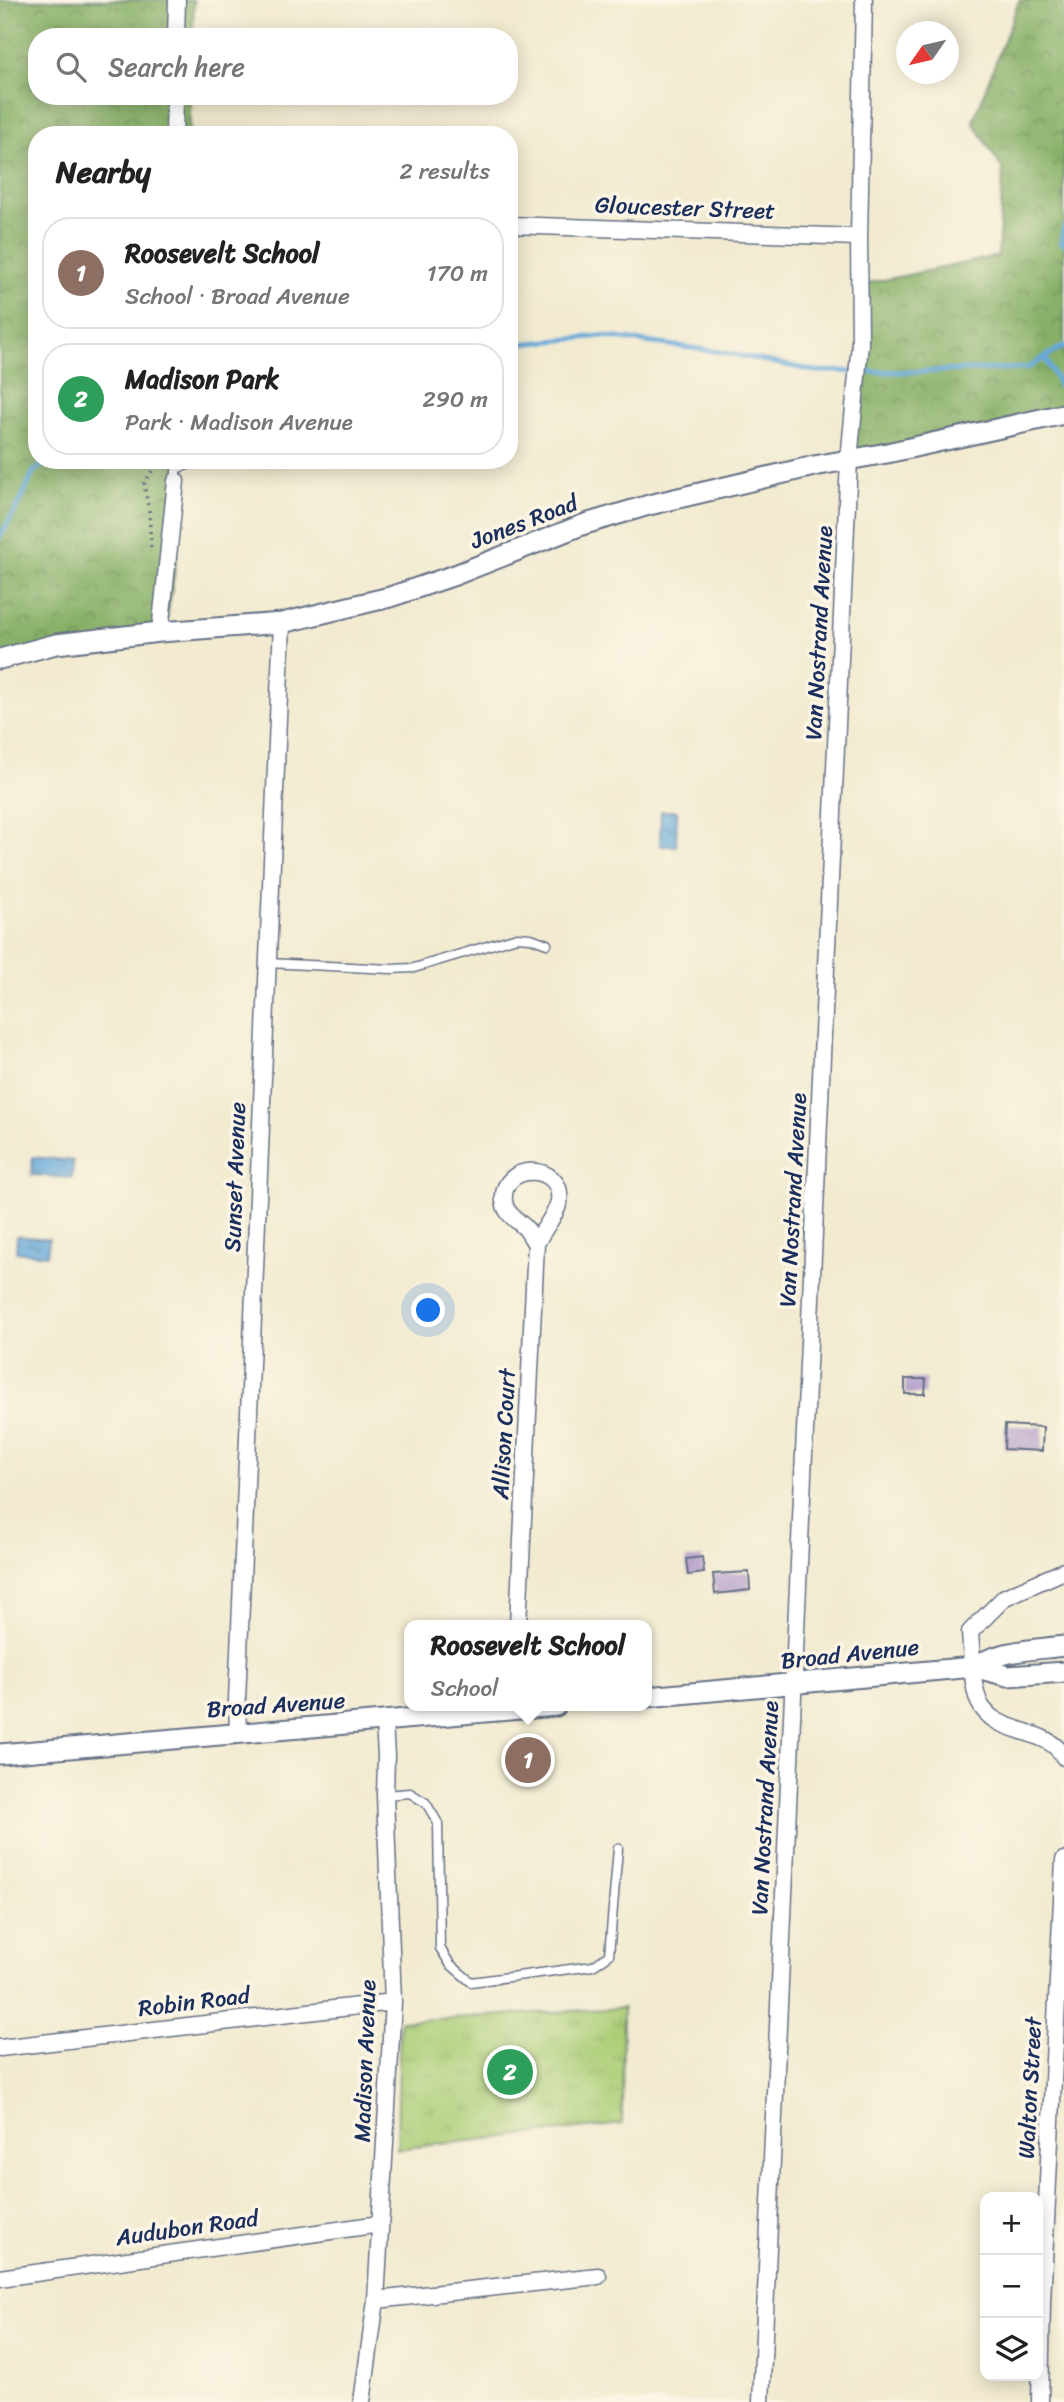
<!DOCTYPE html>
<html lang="en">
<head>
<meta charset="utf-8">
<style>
  body { margin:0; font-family:Sriracha,sans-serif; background:#f6f6f6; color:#222 }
  .controls { position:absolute; right:21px; bottom:21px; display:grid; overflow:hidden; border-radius:14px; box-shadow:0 4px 18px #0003 }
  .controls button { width:63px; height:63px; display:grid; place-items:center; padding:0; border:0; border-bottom:2px solid #e0e0e0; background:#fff; color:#222; font:35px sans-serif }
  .compass { position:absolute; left:896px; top:21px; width:63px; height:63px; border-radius:50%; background:#fff; box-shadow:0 4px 18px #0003; rotate:236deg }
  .you { position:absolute; left:429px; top:1311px; width:24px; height:24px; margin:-18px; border:5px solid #fff; border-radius:50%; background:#1a73e8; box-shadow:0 0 0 10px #1a73e833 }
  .badge { display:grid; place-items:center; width:46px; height:46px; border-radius:50%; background:#d93025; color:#fff; font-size:23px; font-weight:700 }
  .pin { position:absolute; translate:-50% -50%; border:4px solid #fff; box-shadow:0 2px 7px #0006 }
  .popup { position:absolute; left:404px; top:1620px; width:248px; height:91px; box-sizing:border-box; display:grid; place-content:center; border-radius:14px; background:#fff; filter:drop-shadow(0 2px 5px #0005); font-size:23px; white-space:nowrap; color:#767676 }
  .popup b { font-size:26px; color:#222 }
  .popup::after { content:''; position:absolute; left:50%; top:100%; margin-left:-14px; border:14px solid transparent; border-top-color:#fff }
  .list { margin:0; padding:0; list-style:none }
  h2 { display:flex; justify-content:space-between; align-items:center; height:91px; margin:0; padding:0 28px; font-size:30px }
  h2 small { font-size:23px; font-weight:400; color:#767676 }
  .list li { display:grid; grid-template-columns:46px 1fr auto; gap:21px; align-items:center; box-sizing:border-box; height:112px; margin:0 14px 14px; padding:0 14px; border:2px solid #e0e0e0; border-radius:28px }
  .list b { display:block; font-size:26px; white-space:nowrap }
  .list p { margin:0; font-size:23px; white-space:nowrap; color:#767676 }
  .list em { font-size:23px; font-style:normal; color:#767676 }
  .icon { flex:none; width:38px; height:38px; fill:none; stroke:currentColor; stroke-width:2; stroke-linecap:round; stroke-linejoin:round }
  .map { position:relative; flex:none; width:1064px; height:2402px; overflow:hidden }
  .search { position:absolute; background:#fff; box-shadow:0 4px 18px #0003; left:28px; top:28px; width:490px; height:77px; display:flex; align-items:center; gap:18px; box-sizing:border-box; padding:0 24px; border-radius:28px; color:#767676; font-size:26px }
  .panel { position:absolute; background:#fff; box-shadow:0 4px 18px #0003; left:28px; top:126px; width:490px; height:343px; border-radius:28px }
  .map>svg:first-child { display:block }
  .forest { fill:url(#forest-crowns); stroke:#517062; stroke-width:2 }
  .park { fill:url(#park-tufts); stroke:#627e6a; stroke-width:2 }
  .water { fill:url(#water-ripples); stroke:#406c9c; stroke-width:2 }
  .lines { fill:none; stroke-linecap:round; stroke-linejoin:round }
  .stream { stroke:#65a8d9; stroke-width:5 }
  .building { fill:#b6a1cb }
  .service-casing { stroke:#667186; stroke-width:11 }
  .minor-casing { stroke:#667186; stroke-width:19 }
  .tertiary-casing { stroke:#667186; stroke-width:23 }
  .path { stroke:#667186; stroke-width:3.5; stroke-dasharray:2 5; stroke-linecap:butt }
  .service { stroke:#fff; stroke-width:8 }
  .minor { stroke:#fff; stroke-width:16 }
  .tertiary { stroke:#fff; stroke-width:19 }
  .labels { text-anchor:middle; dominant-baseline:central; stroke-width:7; stroke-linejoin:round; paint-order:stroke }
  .street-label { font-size:23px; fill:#1b2f5e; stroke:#fcf5e5 }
</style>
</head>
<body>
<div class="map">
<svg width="1064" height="2402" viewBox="0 0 1064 2402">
  <defs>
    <pattern id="forest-crowns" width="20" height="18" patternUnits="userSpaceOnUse" patternTransform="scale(1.75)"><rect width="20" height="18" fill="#87b067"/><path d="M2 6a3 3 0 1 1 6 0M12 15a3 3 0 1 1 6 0" fill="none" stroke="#6e9058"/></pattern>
    <pattern id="park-tufts" width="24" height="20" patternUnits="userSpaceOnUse" patternTransform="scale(1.75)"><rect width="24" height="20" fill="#aacd76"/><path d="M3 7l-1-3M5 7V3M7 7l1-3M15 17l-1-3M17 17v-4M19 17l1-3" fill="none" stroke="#92b068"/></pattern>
    <pattern id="water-ripples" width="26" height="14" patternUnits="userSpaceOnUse" patternTransform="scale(1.75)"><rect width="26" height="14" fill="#65a8d9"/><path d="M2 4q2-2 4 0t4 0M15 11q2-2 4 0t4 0" fill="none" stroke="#5289b3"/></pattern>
  </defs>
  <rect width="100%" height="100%" fill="#fcf5e5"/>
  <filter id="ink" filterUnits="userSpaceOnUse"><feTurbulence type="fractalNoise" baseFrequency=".0143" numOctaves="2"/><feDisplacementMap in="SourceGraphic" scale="14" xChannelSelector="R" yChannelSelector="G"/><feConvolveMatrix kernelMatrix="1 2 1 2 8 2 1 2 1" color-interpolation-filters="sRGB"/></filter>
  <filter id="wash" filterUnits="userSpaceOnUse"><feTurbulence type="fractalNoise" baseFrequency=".00686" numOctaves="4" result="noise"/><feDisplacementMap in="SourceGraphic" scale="28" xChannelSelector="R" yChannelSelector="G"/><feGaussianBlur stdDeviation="1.57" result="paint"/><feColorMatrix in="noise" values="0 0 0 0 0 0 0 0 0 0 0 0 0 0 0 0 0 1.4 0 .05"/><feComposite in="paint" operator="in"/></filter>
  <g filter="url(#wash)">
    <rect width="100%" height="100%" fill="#f2ebd0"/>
    <path class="forest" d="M0 0H194L193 37H37V96H191L189 135H37V460H179L176 565 165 629 0 663Z
      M1064 0V409L851 465 864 284 998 256 1003 170 973 122 1019 1Z"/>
    <path class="park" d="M623 2008 622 2124 397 2149 400 2021Z"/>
    <path class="water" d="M661 811H677L676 846H660Z
      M33 1157 73 1161 72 1178 31 1175Z
      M17 1236 49 1239 47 1255 16 1252Z"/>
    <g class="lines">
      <path class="stream" d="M1064 227 1061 242 1064 244
        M509 345 601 336 721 352 815 371 909 372 1027 368 1064 346
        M1045 358 1064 394
        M0 537 21 500 34 471 50 460"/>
    </g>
    <g id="blocks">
      <path class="building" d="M905 1379H926L925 1394H905Z
        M1005 1425 1043 1427 1042 1451 1004 1449Z
        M702 1557 704 1573 688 1575 686 1559Z
        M749 1572 750 1590 715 1594 713 1574Z"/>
    </g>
  </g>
  <g filter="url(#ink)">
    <use href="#blocks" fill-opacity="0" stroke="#667186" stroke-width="2"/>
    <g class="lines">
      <g class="service-casing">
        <path id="service" d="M176 481V469L198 461 230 460
          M267 963 391 969 414 968 517 937 531 938 547 944
          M385 1795 410 1793 426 1803 438 1823 440 1948 450 1964 471 1982 593 1966 609 1955 618 1848"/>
      </g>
      <g class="minor-casing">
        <path id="minor" d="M176 37 177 0
          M174 135 175 96
          M509 225 859 237
          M160 632 176 481
          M1064 1571 1005 1597 970 1632C972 1654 971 1682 979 1702 995 1737 1046 1725 1064 1757
          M518 1625 536 1244C542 1230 557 1214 559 1201 564 1162 500 1162 504 1201 506 1216 519 1220 527 1230 530 1234 533 1240 536 1244
          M238 1732 237 1700 282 623
          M0 2048 393 2002
          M0 2278 380 2224
          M376 2300 598 2276
          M362 2402 376 2300 393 2002 385 1795 386 1756 384 1722
          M761 2402 849 460 860 344 859 237 864 0
          M1040 2402 1042 2301 1064 1860"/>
      </g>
      <g class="tertiary-casing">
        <path id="tertiary" d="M0 659 56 644 160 632 282 623 390 597 455 575 582 525 649 505 814 466 887 453 1064 414
          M973 1667 1008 1676 1064 1672
          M647 1697 973 1667C1001 1650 1032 1650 1064 1646
          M0 1754 556 1706"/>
      </g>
      <path class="path" d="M151 547 149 511 144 484 159 460"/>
      <use href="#service" class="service"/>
      <use href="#minor" class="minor"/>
      <use href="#tertiary" class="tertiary"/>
    </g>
  </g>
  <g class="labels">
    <g class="street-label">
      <text transform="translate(685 208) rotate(2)">Gloucester Street</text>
      <text transform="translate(524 522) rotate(-21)">Jones Road</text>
      <text transform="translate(819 633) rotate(-87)">Van Nostrand Avenue</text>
      <text transform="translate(235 1177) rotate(-88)">Sunset Avenue</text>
      <text transform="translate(793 1200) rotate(-87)">Van Nostrand Avenue</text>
      <text transform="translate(504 1434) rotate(-87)">Allison Court</text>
      <text transform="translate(850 1654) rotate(-6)">Broad Avenue</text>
      <text transform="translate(276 1705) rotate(-4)">Broad Avenue</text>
      <text transform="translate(765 1808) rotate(-87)">Van Nostrand Avenue</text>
      <text transform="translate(194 2002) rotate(-7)">Robin Road</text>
      <text transform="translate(365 2061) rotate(-88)">Madison Avenue</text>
      <text transform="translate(1030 2088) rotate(-87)">Walton Street</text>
      <text transform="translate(187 2228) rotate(-8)">Audubon Road</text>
    </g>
  </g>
</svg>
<div class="controls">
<button>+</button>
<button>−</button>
<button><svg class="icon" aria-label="layers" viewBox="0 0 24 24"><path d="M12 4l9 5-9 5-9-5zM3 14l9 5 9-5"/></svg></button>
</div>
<svg class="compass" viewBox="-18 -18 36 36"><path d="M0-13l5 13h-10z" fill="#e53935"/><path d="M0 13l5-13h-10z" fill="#767676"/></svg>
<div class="you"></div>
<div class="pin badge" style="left:528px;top:1760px;background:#8d6e63">1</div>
<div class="popup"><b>Roosevelt School</b>School</div>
<div class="pin badge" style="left:510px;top:2072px;background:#2e9e5b">2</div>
<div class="search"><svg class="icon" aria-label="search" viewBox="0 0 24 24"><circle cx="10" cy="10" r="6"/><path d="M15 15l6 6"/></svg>Search here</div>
<section class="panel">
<h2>Nearby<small>2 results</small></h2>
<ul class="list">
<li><span class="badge" style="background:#8d6e63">1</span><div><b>Roosevelt School</b><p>School · Broad Avenue</p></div><em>170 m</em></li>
<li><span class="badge" style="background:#2e9e5b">2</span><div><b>Madison Park</b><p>Park · Madison Avenue</p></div><em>290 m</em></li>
</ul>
</section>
</div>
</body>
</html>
